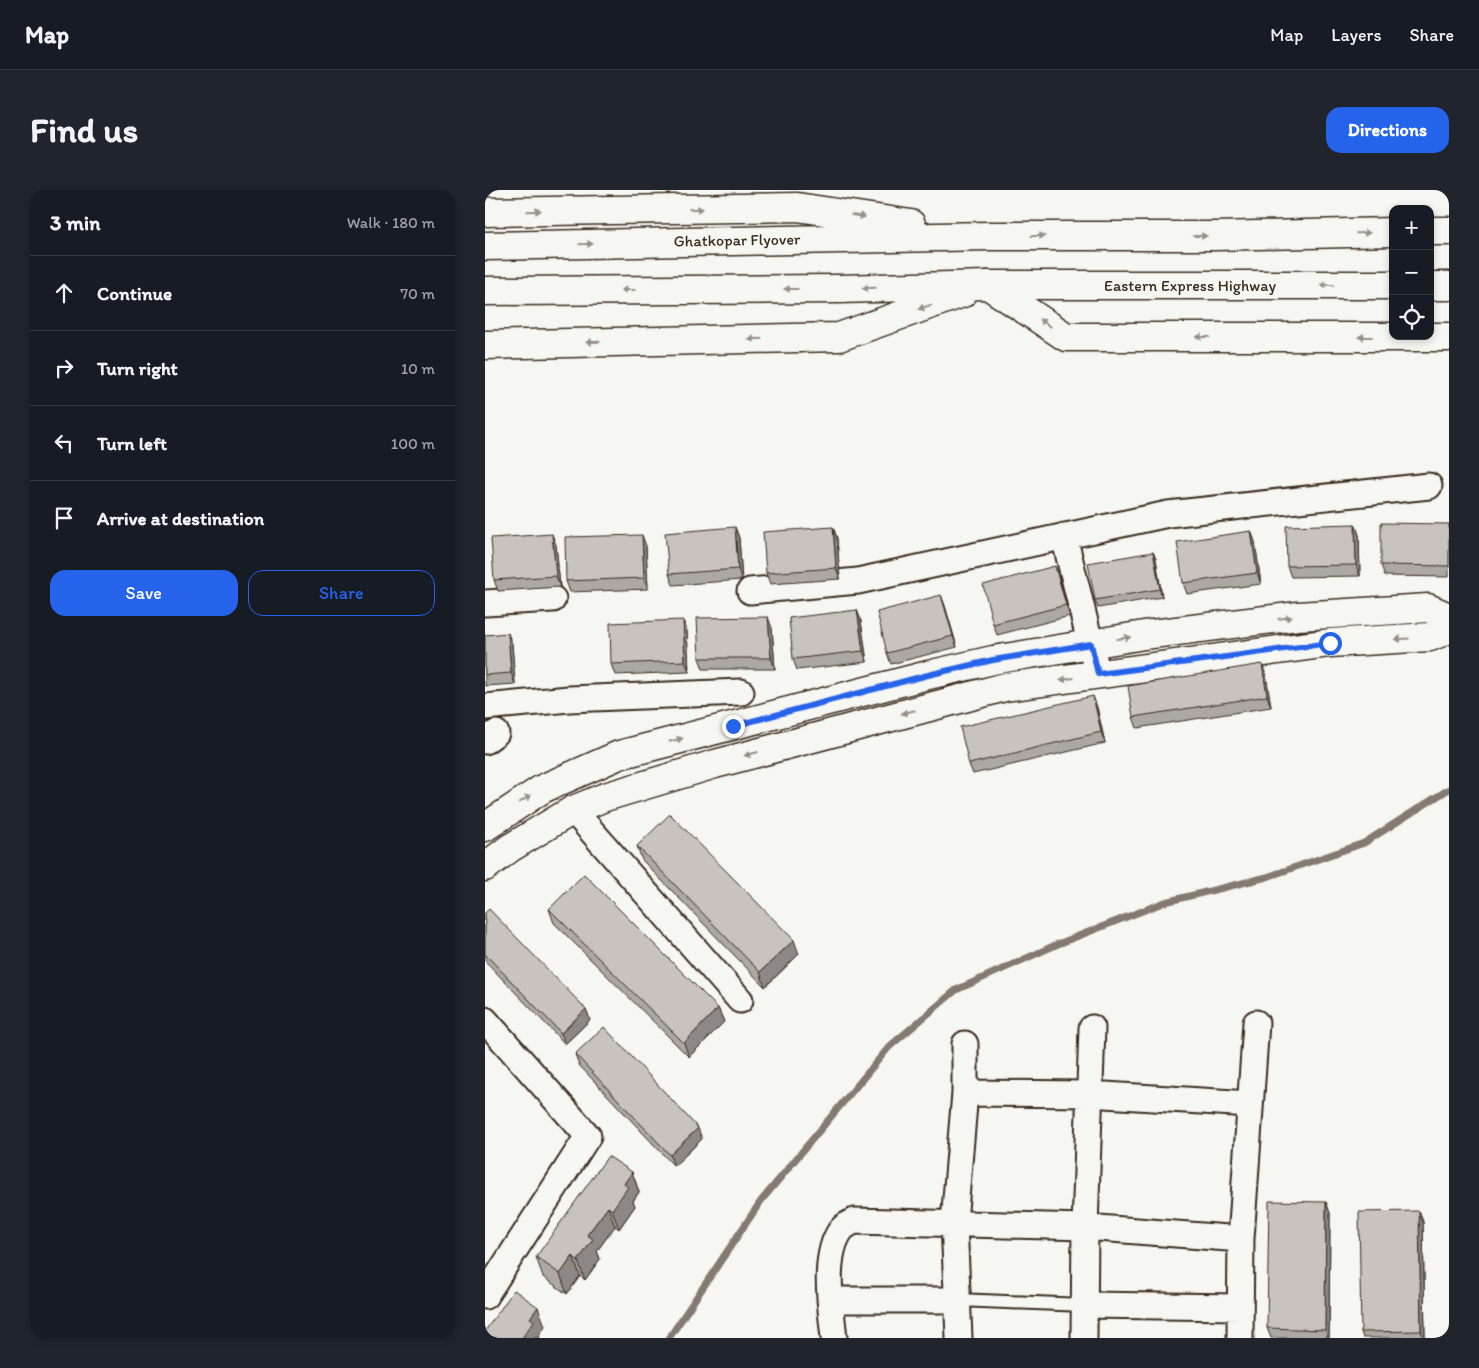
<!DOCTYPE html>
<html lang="en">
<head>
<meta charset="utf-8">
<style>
  body { margin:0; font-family:Itim,sans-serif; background:#20242c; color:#f1f3f6 }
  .controls { position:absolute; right:15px; top:15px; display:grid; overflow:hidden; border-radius:10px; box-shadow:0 2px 8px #0003 }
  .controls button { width:45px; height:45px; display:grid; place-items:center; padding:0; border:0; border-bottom:1px solid #363941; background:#171b24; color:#f1f3f6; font:25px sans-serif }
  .stop { position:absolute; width:15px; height:15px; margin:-11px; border:4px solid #2563eb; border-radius:50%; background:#fff }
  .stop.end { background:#2563eb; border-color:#fff; box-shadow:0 1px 5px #0008 }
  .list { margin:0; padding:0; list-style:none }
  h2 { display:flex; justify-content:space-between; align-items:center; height:65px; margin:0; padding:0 20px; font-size:21px }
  h2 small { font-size:16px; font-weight:400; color:#9ea1a6 }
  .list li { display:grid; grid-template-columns:32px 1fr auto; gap:15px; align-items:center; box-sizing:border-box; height:75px; padding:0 20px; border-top:1px solid #363941 }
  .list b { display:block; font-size:19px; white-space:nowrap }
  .list em { font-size:16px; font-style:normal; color:#9ea1a6 }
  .actions { display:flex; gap:10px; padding:15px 20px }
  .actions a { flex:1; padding:11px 0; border:1px solid #2563eb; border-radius:15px; text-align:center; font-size:18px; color:#2563eb }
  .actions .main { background:#2563eb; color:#fff }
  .icon { flex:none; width:28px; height:28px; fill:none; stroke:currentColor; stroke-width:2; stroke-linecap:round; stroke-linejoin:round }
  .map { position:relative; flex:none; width:964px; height:1148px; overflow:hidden; border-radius:15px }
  header { display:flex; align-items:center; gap:30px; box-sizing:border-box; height:70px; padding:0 25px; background:#171b24; border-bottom:1px solid #363941 }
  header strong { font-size:24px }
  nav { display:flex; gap:28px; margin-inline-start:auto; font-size:18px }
  .intro { display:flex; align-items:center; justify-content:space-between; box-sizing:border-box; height:120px; padding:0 30px }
  h1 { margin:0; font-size:35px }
  .button { padding:12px 22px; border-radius:15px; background:#2563eb; color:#fff; font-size:18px; font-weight:700 }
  main { display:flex; gap:30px; padding:0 30px }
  aside { flex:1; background:#171b24; border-radius:15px; box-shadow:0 2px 8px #0003 }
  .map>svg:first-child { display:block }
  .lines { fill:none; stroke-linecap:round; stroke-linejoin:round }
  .stream { stroke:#857a71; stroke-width:7 }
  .lane-casing { stroke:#3b2a1e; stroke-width:16 }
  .street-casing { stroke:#3b2a1e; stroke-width:29 }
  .secondary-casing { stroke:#3b2a1e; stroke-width:31 }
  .highway-casing { stroke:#3b2a1e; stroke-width:31 }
  .lane { stroke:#f6f6f2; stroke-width:12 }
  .street { stroke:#f6f6f2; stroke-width:25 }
  .secondary { stroke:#f6f6f2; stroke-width:28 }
  .highway { stroke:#f6f6f2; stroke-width:28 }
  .wall { fill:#aca8a3; stroke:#3b2a1e }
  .shaded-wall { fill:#8c8885; stroke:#3b2a1e }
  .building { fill:#c8c3be; stroke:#3b2a1e }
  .oneway { fill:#989088 }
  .route { stroke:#2563eb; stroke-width:6 }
  .labels { text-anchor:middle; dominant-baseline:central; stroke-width:5; stroke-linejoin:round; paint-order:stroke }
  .street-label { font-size:16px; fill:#3b2a1e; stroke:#f6f6f2 }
</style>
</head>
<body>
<header>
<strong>Map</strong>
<nav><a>Map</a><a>Layers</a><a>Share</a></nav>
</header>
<div class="intro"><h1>Find us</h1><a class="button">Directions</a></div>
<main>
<aside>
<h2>3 min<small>Walk · 180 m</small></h2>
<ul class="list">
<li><svg class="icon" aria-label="ahead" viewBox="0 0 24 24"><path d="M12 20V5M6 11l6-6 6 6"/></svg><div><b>Continue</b></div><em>70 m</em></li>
<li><svg class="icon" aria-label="right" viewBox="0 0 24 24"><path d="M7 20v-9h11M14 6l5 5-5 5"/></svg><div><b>Turn right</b></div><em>10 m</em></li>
<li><svg class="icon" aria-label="left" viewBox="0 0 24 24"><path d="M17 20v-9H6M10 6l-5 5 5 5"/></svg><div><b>Turn left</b></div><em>100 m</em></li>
<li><svg class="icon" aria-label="arrive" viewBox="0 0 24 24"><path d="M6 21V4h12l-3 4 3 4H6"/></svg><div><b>Arrive at destination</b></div></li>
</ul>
<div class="actions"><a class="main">Save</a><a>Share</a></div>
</aside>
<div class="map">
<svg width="964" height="1148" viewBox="0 0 964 1148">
  <rect width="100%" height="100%" fill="#f6f6f2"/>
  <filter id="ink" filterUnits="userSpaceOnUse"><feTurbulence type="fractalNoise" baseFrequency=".02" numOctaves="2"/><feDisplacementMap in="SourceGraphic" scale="10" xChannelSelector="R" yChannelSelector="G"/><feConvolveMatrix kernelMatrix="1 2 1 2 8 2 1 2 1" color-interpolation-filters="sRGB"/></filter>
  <g filter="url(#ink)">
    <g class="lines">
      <path class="stream" d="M184 1148 276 1011 404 857 471 800 573 754 680 712 782 687 879 653 964 599"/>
      <g class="lane-casing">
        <path id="lane" d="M472 1110 599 1115"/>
      </g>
      <g class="street-casing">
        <path id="street" d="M579 346 613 485
          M265 401 373 391 683 324 944 296
          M0 413 68 409
          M0 517 84 509 256 502
          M0 551 11 543
          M88 620 255 810
          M0 830 103 946 0 1106
          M480 854V903
          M345 1110H472
          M599 1115 755 1117
          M349 1148C346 1118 337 1066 356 1040 359 1036 365 1033 369 1031L600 1037 756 1049
          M474 1148 469 1032 480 903 604 904 765 914
          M599 1148 600 1037 607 838
          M755 1148 756 1049 771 833"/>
      </g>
      <g class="secondary-casing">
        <path id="secondary" d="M503 95 581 147H964
          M0 637 57 599 134 565 443 485 508 470 659 445 813 426 943 418 964 427
          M0 677 25 658 88 620 120 607 230 574 520 497 845 453 945 447 964 439"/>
      </g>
      <g class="highway-casing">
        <path id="highway" d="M0 22 312 17 426 34
          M945 41H964
          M0 56 504 46H731L908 42
          M945 96H964
          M0 101 354 99 503 95H908
          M0 155 354 147 478 103"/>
      </g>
      <use href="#lane" class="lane"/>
      <use href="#street" class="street"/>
      <use href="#secondary" class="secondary"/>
      <use href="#highway" class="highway"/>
    </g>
    <path class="wall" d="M870 334 874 345 875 386 806 387 802 376Z
      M964 334V387L900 386 896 375Z
      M250 337 254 348 257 390 188 395 184 384Z
      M348 337 352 348 355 389 285 394 281 383Z
      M766 341 770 352 776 394 702 404 698 393Z
      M71 355 75 397 13 401 9 390Z
      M161 356 163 399 85 402 81 391Z
      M668 362 671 369 677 407 613 418 610 410Z
      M574 387 585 426 512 445 508 434Z
      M456 405 460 416 472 457 406 474 402 463Z
      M372 420 376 431 382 472 312 480 308 469Z
      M287 438 290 479H218L214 468Z
      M202 441 204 482 130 485 126 474Z
      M0 445 27 454 30 494 0 496Z
      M781 485 786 517 652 538 648 527Z
      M612 517 620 553 488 584 484 574Z
      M152 656 314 764 280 797 157 670Z
      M64 719 233 818 239 832 204 867 69 733Z
      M0 723 101 819 105 830 80 854 0 771Z
      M90 864 217 949 189 976 94 875Z
      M147 982 154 1002 148 1011 150 1016 134 1039 130 1036 112 1061 115 1069 100 1090 95 1086 82 1104 58 1087 51 1067Z
      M841 1012 845 1023 844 1148H786L782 1138Z
      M934 1021 938 1032 940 1148H878L876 1142Z"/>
    <path class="shaded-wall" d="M870 334 874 345 875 386 871 375Z
      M250 337 254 348 257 390 253 379Z
      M348 337 352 348 355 389 351 378Z
      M766 341 770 352 776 394 772 383Z
      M67 344 71 355 75 397 71 386Z
      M157 345 161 356 163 399 159 388Z
      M668 362 671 369 677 407 675 399Z
      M570 376 574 387 585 426 581 415Z
      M456 405 460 416 472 457 468 446Z
      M372 420 376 431 382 472 378 461Z
      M283 427 287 438 290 479 286 468Z
      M198 430 202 441 204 482 200 471Z
      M23 443 27 454 30 494 26 483Z
      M777 474 781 485 786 517 782 506Z
      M608 506 612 517 620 553 616 542Z
      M309 750 314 764 280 797 275 782Z
      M233 818 239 832 204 867 199 853Z
      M101 819 105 830 80 854 76 843Z
      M213 938 217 949 189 976 185 965Z
      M147 982 154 1002 148 1011 150 1016 134 1039 127 1020 139 994Z
      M841 1012 845 1023 844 1148H843L840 1140Z
      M123 1017 130 1036 112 1061 115 1069 100 1090 93 1071 102 1045Z
      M934 1021 938 1032 940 1148H939L936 1141Z
      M88 1066 95 1086 82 1104 75 1084Z
      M53 1117 60 1136 54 1145 55 1148H37L45 1128Z"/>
    <path class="building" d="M896 333 964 334V376L896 375Z
      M870 334 871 375 802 376 801 336Z
      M250 337 253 379 184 384 180 343Z
      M348 337 351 378 281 383 278 342Z
      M766 341 772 383 698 393 692 352Z
      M67 344 71 386 9 390 6 348Z
      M157 345 159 388 81 391 80 347Z
      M668 362 675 399 610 410 603 373Z
      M570 376 581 415 508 434 498 395Z
      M456 405 468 446 402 463 392 422Z
      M372 420 378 461 308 469 304 428Z
      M283 427 286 468H214L212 428Z
      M198 430 200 471 126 474 125 433Z
      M23 443 26 483 0 485V445Z
      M777 474 782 506 648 527 643 496Z
      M608 506 616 542 484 574 475 537Z
      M185 624 309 750 275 782 152 656Z
      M99 684 233 818 199 853 64 719Z
      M4 719 101 819 76 843 0 764V723Z
      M119 837 213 938 185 965 90 864Z
      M123 966 147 982 139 994 143 997 127 1020 123 1017 102 1045 108 1049 93 1071 88 1066 75 1084 51 1067Z
      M784 1011 841 1012 840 1140 782 1138Z
      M934 1021 936 1141 876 1142 874 1022Z
      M29 1100 53 1117 45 1128 49 1131 37 1148H0V1141Z"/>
    <defs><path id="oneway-solid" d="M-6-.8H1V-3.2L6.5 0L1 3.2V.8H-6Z" transform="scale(1.25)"/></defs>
    <g class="oneway">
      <use href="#oneway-solid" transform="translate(211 19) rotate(-1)"/>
      <use href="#oneway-solid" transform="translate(49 21) rotate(-1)"/>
      <use href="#oneway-solid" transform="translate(373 26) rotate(9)"/>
      <use href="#oneway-solid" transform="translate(878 43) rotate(-1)"/>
      <use href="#oneway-solid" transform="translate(553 46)"/>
      <use href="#oneway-solid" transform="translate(715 46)"/>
      <use href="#oneway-solid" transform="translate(101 54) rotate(-1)"/>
      <use href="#oneway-solid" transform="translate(842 95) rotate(-180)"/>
      <use href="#oneway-solid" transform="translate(384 98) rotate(178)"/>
      <use href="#oneway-solid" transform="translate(306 99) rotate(180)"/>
      <use href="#oneway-solid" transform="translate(143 100) rotate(180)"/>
      <use href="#oneway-solid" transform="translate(440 117) rotate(161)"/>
      <use href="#oneway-solid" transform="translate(560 133) rotate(-146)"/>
      <use href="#oneway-solid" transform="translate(718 147) rotate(-180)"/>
      <use href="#oneway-solid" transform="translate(880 147) rotate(-180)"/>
      <use href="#oneway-solid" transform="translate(270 149) rotate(179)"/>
      <use href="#oneway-solid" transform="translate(108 152) rotate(179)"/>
      <use href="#oneway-solid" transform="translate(800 428) rotate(-7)"/>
      <use href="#oneway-solid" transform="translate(639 448) rotate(-9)"/>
      <use href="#oneway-solid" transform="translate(917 449) rotate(177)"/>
      <use href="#oneway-solid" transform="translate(582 489) rotate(172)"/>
      <use href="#oneway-solid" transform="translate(423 522) rotate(166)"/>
      <use href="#oneway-solid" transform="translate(191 550) rotate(-14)"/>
      <use href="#oneway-solid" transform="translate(266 564) rotate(165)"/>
      <use href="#oneway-solid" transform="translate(40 609) rotate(-32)"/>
    </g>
  </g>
  <g class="lines" filter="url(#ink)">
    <path class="route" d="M248 536 443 485 508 470 606 454 613 484 845 453"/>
  </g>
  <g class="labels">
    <g class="street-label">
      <text transform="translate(252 50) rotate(-1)">Ghatkopar Flyover</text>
      <text x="705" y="95">Eastern Express Highway</text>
    </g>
  </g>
</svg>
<div class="controls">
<button>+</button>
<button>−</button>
<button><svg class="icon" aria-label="locate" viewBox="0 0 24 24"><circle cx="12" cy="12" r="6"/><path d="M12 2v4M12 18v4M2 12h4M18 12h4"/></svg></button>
</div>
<div class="stop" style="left:845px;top:453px"></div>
<div class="stop end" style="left:248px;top:536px"></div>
</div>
</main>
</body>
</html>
